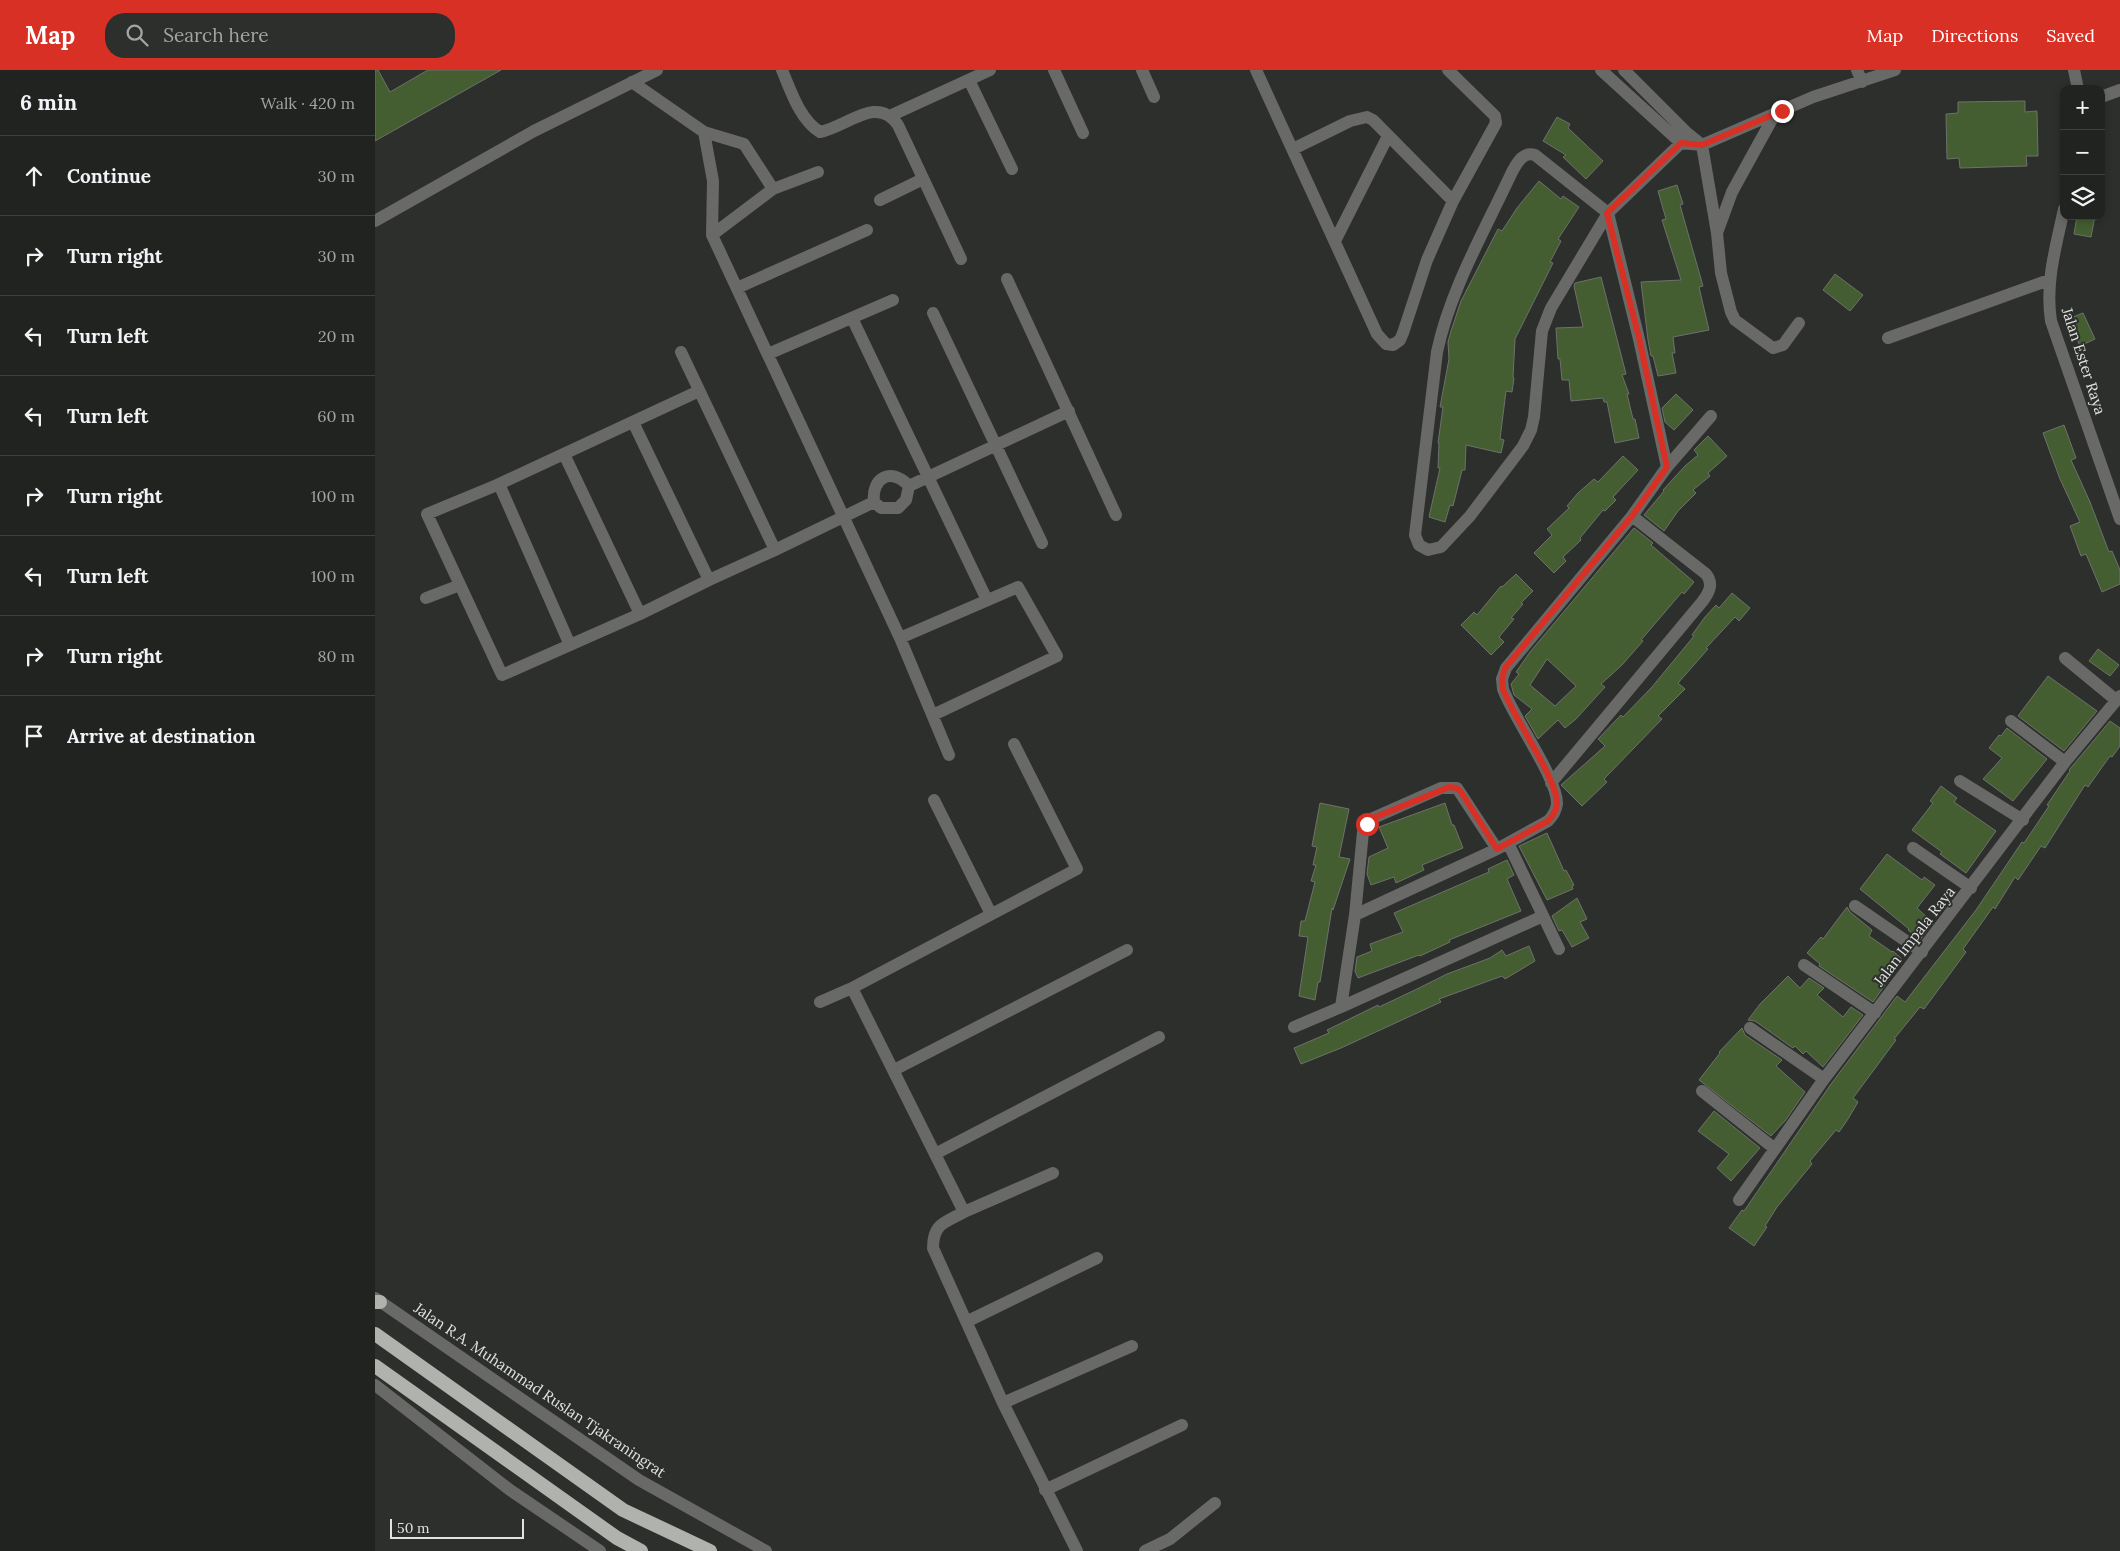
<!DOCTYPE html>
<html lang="en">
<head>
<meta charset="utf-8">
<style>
  body { margin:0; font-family:Lora,serif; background:#2d2f2d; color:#f1f3f6 }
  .controls { position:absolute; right:15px; top:15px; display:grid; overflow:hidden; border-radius:10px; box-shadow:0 2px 8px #0003 }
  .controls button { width:45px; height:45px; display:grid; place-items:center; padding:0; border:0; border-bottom:1px solid #3e403e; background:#212320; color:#f1f3f6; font:25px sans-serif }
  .scale { position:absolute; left:15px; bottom:12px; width:134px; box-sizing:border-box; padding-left:5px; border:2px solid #e2e3e1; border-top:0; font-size:14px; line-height:18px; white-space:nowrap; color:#e2e3e1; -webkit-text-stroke:4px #2c2f2b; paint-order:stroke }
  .stop { position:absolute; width:15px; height:15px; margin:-11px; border:4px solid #d93025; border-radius:50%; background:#fff }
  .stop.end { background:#d93025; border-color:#fff; box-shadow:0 1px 5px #0008 }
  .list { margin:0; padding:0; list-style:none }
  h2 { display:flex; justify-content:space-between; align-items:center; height:65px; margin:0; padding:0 20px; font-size:21px }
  h2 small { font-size:16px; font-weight:400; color:#a2a4a5 }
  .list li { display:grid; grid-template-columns:32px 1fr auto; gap:15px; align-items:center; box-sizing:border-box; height:80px; padding:0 20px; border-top:1px solid #3e403e }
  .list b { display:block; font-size:19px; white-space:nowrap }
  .list em { font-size:16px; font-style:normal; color:#a2a4a5 }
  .icon { flex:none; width:28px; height:28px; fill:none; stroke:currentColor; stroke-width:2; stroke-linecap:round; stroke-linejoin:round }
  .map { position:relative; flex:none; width:1745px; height:1481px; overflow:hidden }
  header { display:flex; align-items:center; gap:30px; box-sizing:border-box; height:70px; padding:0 25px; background:#d93025; color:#fff }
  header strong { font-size:24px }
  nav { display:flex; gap:28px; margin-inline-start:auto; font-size:18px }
  .search { width:350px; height:45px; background:#2d2f2d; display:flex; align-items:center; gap:12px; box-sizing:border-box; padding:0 18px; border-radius:20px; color:#a2a4a5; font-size:19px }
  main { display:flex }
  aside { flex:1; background:#212320 }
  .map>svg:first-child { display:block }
  .building { fill:#445e31; stroke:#6e716c; fill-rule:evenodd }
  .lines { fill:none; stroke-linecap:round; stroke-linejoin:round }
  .minor { stroke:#696a68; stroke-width:12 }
  .tertiary { stroke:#696a68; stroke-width:12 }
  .trunk { stroke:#b0b2ae; stroke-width:14 }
  .route { stroke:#d93025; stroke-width:6 }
  .labels { text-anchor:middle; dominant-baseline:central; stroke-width:4; stroke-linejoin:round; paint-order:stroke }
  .street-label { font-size:15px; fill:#e2e3e1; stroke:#2c2f2b }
</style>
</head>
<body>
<header>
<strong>Map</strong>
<div class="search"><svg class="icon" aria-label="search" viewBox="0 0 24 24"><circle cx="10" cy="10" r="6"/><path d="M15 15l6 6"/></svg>Search here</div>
<nav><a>Map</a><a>Directions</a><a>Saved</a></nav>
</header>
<main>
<aside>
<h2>6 min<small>Walk · 420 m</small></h2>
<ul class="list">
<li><svg class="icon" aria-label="ahead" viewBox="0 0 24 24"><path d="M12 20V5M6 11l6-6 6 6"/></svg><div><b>Continue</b></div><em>30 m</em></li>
<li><svg class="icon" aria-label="right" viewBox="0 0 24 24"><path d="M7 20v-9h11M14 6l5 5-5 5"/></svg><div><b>Turn right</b></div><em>30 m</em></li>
<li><svg class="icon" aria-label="left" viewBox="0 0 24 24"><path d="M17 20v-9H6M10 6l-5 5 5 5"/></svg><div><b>Turn left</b></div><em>20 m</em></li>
<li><svg class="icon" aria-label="left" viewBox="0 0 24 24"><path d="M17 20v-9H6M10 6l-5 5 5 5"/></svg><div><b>Turn left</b></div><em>60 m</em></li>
<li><svg class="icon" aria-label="right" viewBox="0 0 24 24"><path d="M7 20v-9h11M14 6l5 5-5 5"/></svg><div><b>Turn right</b></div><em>100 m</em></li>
<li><svg class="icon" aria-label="left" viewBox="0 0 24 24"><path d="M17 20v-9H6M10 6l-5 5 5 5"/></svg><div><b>Turn left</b></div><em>100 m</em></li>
<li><svg class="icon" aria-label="right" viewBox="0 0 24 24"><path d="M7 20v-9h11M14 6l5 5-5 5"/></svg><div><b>Turn right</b></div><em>80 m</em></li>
<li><svg class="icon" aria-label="arrive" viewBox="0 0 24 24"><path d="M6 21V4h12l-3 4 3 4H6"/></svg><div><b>Arrive at destination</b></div></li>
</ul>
</aside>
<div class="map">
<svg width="1745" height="1481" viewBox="0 0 1745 1481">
  <rect width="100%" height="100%" fill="#2c2f2b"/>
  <path class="building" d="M0 0H3L15 22 53 0H126L0 71Z
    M1650 31V42L1662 41 1663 86H1651L1652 96 1585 98 1584 88 1572 89 1571 44 1583 43V32Z
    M1182 47 1195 54 1193 58 1228 91 1211 109 1188 87 1191 85 1168 71Z
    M1164 111 1186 129 1188 126 1204 137 1183 169 1186 171 1175 192 1178 193 1140 269 1138 307 1139 308 1137 322 1131 321 1125 369 1129 370 1126 383 1091 375 1090 400H1087L1078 436 1075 435 1070 452 1054 447 1065 398H1063L1064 373H1063L1068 337H1065L1074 289 1073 272 1076 261 1086 231 1123 159 1127 161 1142 138Z
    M1302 115 1308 134 1305 135 1328 216 1324 217 1334 260 1298 267 1300 283H1297L1301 303 1283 306 1278 286H1276L1273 270 1266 212 1306 210 1287 150 1291 149 1283 121Z
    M1702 146H1720L1716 167 1699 164Z
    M1460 204 1488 225 1475 241 1448 220Z
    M1226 207 1251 304 1247 305 1254 324H1252L1258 349H1260L1264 368 1240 373 1232 332H1229L1228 328 1196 331 1194 310H1187L1185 289H1183L1181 258 1208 257 1199 216 1200 213Z
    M1708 243 1720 269 1705 276 1693 249Z
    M1301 324 1318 340 1299 360 1290 352 1287 338Z
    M1689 355 1701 388 1696 390 1715 432 1734 482 1737 481 1745 500V514L1727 522 1711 484 1706 486 1695 456 1705 452 1685 409 1668 363Z
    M1333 366 1352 386 1333 403 1335 406 1318 420 1321 423 1303 441 1289 461 1269 445 1289 421 1288 420 1310 396 1323 385 1319 380Z
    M1248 386 1263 400 1238 427 1241 430 1230 441 1228 440 1205 468 1206 470 1188 487 1191 491 1179 503 1159 483 1177 465 1172 459 1194 438 1192 436 1203 423 1219 409 1223 412Z
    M1259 458 1278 473 1276 475 1319 512 1309 524 1307 522 1266 570 1268 571 1247 595 1226 614 1230 617 1201 649 1190 658 1183 650 1163 669 1150 646 1157 639 1139 625 1136 614 1144 604 1141 602 1155 582ZM1172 589 1201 616 1180 636 1155 615Z
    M1141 504 1158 521 1146 533 1148 534 1136 548 1139 549 1124 567 1129 572 1116 585 1086 555 1099 542 1102 545 1126 516 1127 517Z
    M1357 523 1375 538 1364 551 1360 547 1331 578 1333 579 1303 613 1310 619 1283 646 1287 649 1229 709 1232 712 1207 736 1186 715 1230 676 1223 669 1246 645 1248 647 1277 617 1319 566 1317 565 1330 547 1341 535 1344 538Z
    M1723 579 1744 595 1735 606 1714 591Z
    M1673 606 1722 641 1689 681 1643 646Z
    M1735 651 1745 658V676L1737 687 1735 686 1713 717 1710 715 1670 778 1666 776 1643 810 1640 807 1620 839 1618 837 1588 879 1591 882 1549 939 1545 937 1519 969 1521 970 1478 1028 1483 1032 1473 1049 1464 1062 1461 1060 1435 1091 1437 1094 1402 1137 1390 1156 1392 1157 1379 1176 1354 1158 1367 1140 1369 1141 1456 1014 1522 926 1530 932 1601 840 1647 772 1649 773 1674 736 1672 735 1695 701 1694 700Z
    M1632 658 1672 689 1638 731 1608 709 1627 688 1614 678 1624 665 1626 666Z
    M1566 716 1582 728 1579 732 1621 761 1591 803 1565 784 1567 782 1537 760 1558 733 1555 731Z
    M945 733 974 739 964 787 975 789 958 840 957 838 945 912H943L940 930 924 926 933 867 924 866 926 851H930L940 812 936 811 941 795H938L942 777 937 776Z
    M1070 733 1077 755H1079L1088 778 1047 795 1049 800 1021 813 1019 807 996 815 992 804 994 787 1013 778 1004 757Z
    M1172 763 1189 801 1191 800 1199 815 1197 816 1198 819 1172 830 1144 776Z
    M1512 784 1547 810 1549 807 1560 815 1542 838 1558 853 1545 870 1533 860 1534 859 1485 819Z
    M1132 790 1139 805 1132 809 1146 841 1074 870 1075 872 1045 886 1044 885 983 908 980 901 982 887 997 881 995 874 1028 862 1019 843 1114 802 1113 799Z
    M1202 828 1212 849 1205 852 1214 868 1197 877 1187 860 1184 861 1177 846Z
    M1472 837 1475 842 1497 860 1494 866 1517 882 1518 881 1528 890 1507 913 1510 915 1498 932 1444 896 1445 894 1432 883 1446 867 1448 869Z
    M1154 876 1160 891 1130 909 1127 906 1064 929 1066 932 966 978 926 994 919 978 954 963 952 960 1003 935 1004 937 1042 919 1072 904 1115 888 1127 880 1131 886Z
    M1413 906 1425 918 1434 908 1449 918 1442 925 1468 947 1476 937 1488 945 1448 997 1431 981 1428 984 1420 976 1418 978 1380 951 1373 950 1385 934Z
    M1367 958 1370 965 1407 990 1401 996 1430 1022 1410 1051 1396 1066 1324 1010 1345 983 1344 982Z
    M1339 1041 1385 1078 1356 1111 1342 1098 1354 1084 1323 1061Z"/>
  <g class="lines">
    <path class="minor" d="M407 0C416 21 425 50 445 62 472 57 502 24 523 55L586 189
      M679 0 708 63
      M767 0 779 27
      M881 0 1002 264 1011 274 1018 275 1025 270 1028 263 1052 190 1078 131 1121 53 1120 46 1073 0
      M1226 0 1306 73 1327 75 1438 27 1520 0
      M1249 0 1312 63 1327 75 1342 163
      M1482 0 1487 12
      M1699 0 1703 19
      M594 10 637 99
      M257 12 329 62 369 74 398 119
      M1726 27 1745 20
      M1400 44 1357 122 1342 163 1346 203 1356 242 1360 250 1398 278 1408 275 1424 253
      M517 45 615 0
      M329 62 338 111 337 165 525 568 574 685
      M918 79 975 51 992 47 998 50 1078 131
      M505 130 548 109
      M1689 139C1681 176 1670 213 1676 251L1745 449
      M337 165 398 119 443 102
      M960 171 1013 66
      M632 209 741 445
      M362 218 492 160
      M558 243 667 473
      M477 248 612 530
      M1513 268 1674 210
      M306 282 400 480
      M393 284 518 230
      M324 321 122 415 52 444 127 605 265 544 334 510 400 480 499 432 506 438H523L531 430 534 416 694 341
      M258 352 334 510
      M189 384 265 544
      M1292 397 1336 346
      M124 414 195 575
      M499 432C496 407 517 397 534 416
      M51 528 85 515
      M525 568 643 517 682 586 558 645
      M1690 588 1741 630
      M1636 651 1690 692
      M639 674 702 799 477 918 589 1142C570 1153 558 1153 558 1178L628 1333 702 1481
      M1585 711 1648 750
      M1176 713 1327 532C1334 523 1339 514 1331 504L1257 446
      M559 730 616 844
      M1133 773 1184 879
      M1538 778 1596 818
      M1122 779 1082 718H1066L996 749 992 754 988 762 980 845 966 937 1168 846
      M1480 836 1547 882
      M980 845 1122 779 1173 751C1177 747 1181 741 1182 734 1183 709 1138 647 1128 619L1127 609 1131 598 1257 446 1292 397 1264 269 1233 143 1160 85C1148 81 1142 93 1137 102 1110 160 1075 220 1062 282L1040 465 1044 475 1053 480 1066 477 1095 446 1148 376 1156 360 1159 347 1167 261 1176 238 1233 143 1306 73 1312 63
      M1429 895 1500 943
      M445 932 477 918
      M919 957 966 937
      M1375 958 1449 1009
      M519 1000 752 880
      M1327 1021 1400 1079
      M560 1084 784 967
      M1364 1130 1449 1009 1690 692 1745 626
      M589 1142 678 1103
      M593 1251 722 1188
      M628 1333 757 1276
      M670 1420 807 1355
      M770 1481 795 1469 840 1433"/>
    <path class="tertiary" d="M0 151 159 61 282 0
      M0 1228 264 1410 391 1481
      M0 1315 135 1420 225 1481"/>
    <path class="trunk" d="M0 1232H5
      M0 1264 248 1440 335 1481
      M0 1296 242 1468 266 1481"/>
  </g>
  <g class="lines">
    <path class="route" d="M992 754 996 749 1074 717 1082 718 1086 722 1122 779 1173 751C1177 747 1181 741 1182 734 1183 710 1138 647 1128 619L1127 609 1130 598 1257 446 1292 397 1264 268 1232 143 1306 73 1327 75 1407 41"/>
  </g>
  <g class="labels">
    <g class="street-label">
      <text transform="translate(1709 291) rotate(72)">Jalan Ester Raya</text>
      <text transform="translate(1539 866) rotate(-52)">Jalan Impala Raya</text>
      <text transform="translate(165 1320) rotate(34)">Jalan R.A. Muhammad Ruslan Tjakraningrat</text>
    </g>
  </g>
</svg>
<div class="controls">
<button>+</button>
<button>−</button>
<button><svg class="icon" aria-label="layers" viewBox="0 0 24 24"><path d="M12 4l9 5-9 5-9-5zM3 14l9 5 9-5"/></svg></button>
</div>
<div class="scale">50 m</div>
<div class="stop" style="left:992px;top:754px"></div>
<div class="stop end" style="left:1407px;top:41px"></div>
</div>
</main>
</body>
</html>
